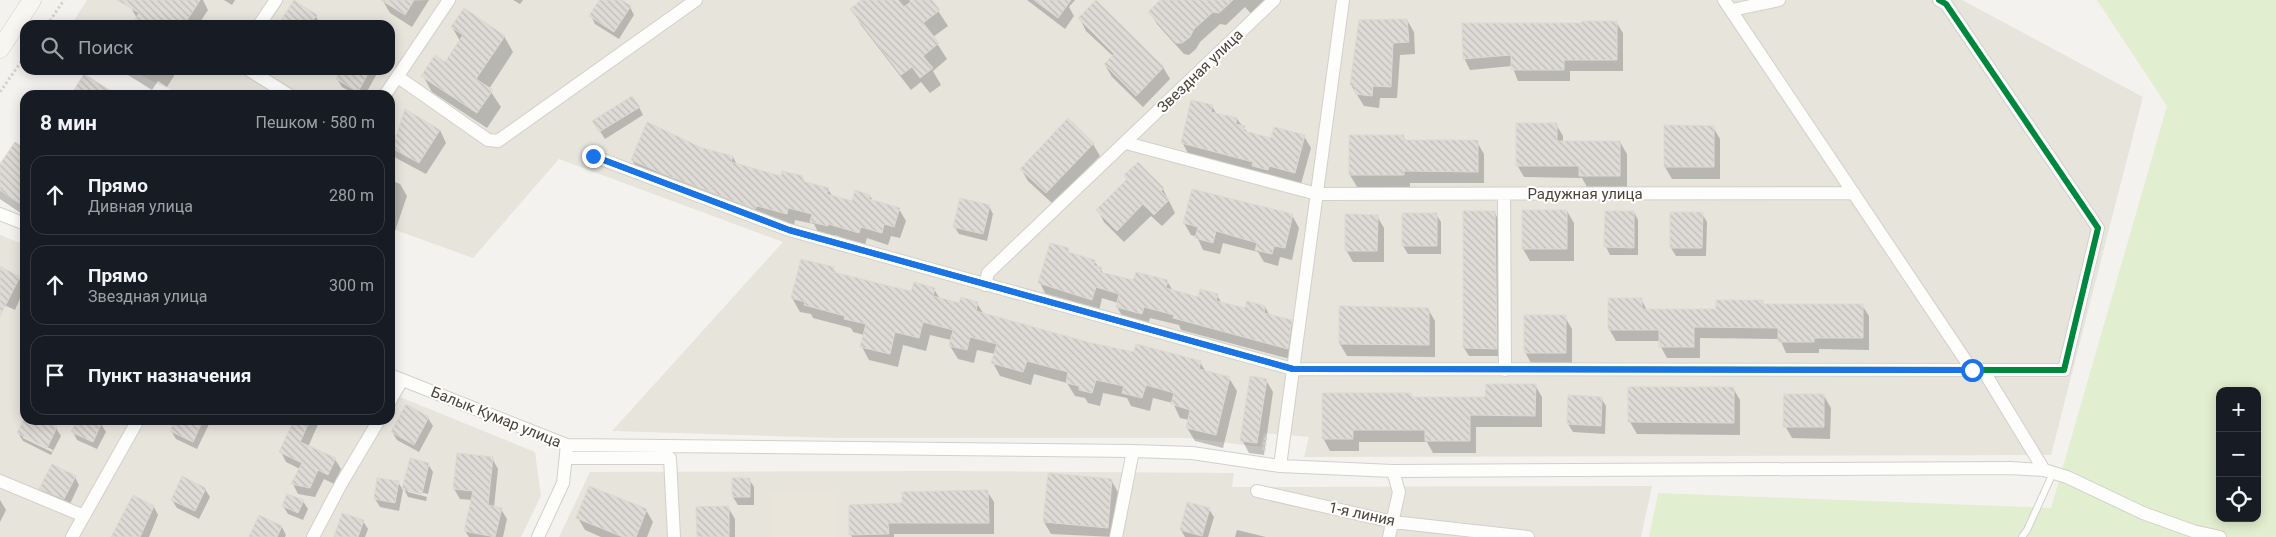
<!DOCTYPE html>
<html lang="ru">
<head>
<meta charset="utf-8">
<style>
  body { margin:0; font-family:Roboto,sans-serif; background:#20242c; color:#f1f3f6 }
  .controls { position:absolute; right:15px; bottom:15px; display:grid; overflow:hidden; border-radius:10px; box-shadow:0 2px 12px #0003 }
  .controls button { width:45px; height:45px; display:grid; place-items:center; padding:0; border:0; border-bottom:1px solid #363941; background:#171b24; color:#f1f3f6; font:25px sans-serif }
  .stop { position:absolute; width:15px; height:15px; margin:-11px; border:4px solid #1a73e8; border-radius:50%; background:#fff }
  .stop.end { background:#1a73e8; border-color:#fff; box-shadow:0 1px 5px #0008 }
  .list { margin:0; padding:0; list-style:none }
  h2 { display:flex; justify-content:space-between; align-items:center; height:65px; margin:0; padding:0 20px; font-size:21px }
  h2 small { font-size:16px; font-weight:400; color:#9ea1a6 }
  .list li { display:grid; grid-template-columns:32px 1fr auto; gap:15px; align-items:center; box-sizing:border-box; height:80px; margin:0 10px 10px; padding:0 10px; border:1px solid #363941; border-radius:15px }
  .list b { display:block; font-size:19px; white-space:nowrap }
  .list p { margin:0; font-size:16px; white-space:nowrap; color:#9ea1a6 }
  .list em { font-size:16px; font-style:normal; color:#9ea1a6 }
  .icon { flex:none; width:28px; height:28px; fill:none; stroke:currentColor; stroke-width:2; stroke-linecap:round; stroke-linejoin:round }
  .map { position:relative; flex:none; width:2276px; height:537px; overflow:hidden }
  .search { position:absolute; background:#171b24; box-shadow:0 2px 12px #0003; left:20px; top:20px; width:375px; height:55px; display:flex; align-items:center; gap:12px; box-sizing:border-box; padding:0 18px; border-radius:15px; color:#9ea1a6; font-size:19px }
  .panel { position:absolute; background:#171b24; box-shadow:0 2px 12px #0003; left:20px; top:90px; width:375px; height:335px; border-radius:15px }
  .map>svg:first-child { display:block }
  .residential { fill:#e7e4dc }
  .education { fill:#eae5da }
  .grass { fill:#e1eecf; fill-rule:evenodd }
  .shadow { fill:#0003; fill-rule:evenodd }
  .building { fill:url(#building-back-hatch); stroke:#dcd9d4 }
  .lines { fill:none; stroke-linecap:round; stroke-linejoin:round }
  .service-casing { stroke:#d2d0cb; stroke-width:8 }
  .minor-casing { stroke:#d2d0cb; stroke-width:14 }
  .secondary-casing { stroke:#d3cfc5; stroke-width:19 }
  .path { stroke:#d3d2cc; stroke-width:3; stroke-dasharray:2.5 2.5; stroke-linecap:butt }
  .service { stroke:#fdfdfc; stroke-width:6 }
  .minor { stroke:#fdfdfc; stroke-width:12 }
  .secondary { stroke:#f7f6f1; stroke-width:18 }
  .cycleway-casing { stroke:#fff; stroke-width:9 }
  .cycleway { stroke:#00873e; stroke-width:6 }
  .route { stroke:#1a73e8; stroke-width:6 }
  .labels { text-anchor:middle; dominant-baseline:central; stroke-width:4; stroke-linejoin:round; paint-order:stroke }
  .street-label { font-size:15px; fill:#4b4439; stroke:#fff }
</style>
</head>
<body>
<div class="map">
<svg width="2276" height="537" viewBox="0 0 2276 537">
  <defs>
    <pattern id="building-back-hatch" width="6" height="6" patternUnits="userSpaceOnUse" patternTransform="scale(1.25)"><rect width="6" height="6" fill="#dedbd6"/><path d="M-1 5l2 2M0 0l6 6M5-1l2 2" fill="none" stroke="#c0bdb8"/></pattern>
  </defs>
  <rect width="100%" height="100%" fill="#f4f2ee"/>
  <path class="residential" d="M87 0H1962L2143 97 2051 455 1304 457 1309 437 1264 433 1261 447 1188 438H837L612 431 783 242 559 159 473 258 390 228V95H185L157 84 132 70H390V25H71Z
    M0 235 25 245V420H390V393L535 452 541 496 521 537H0Z
    M947 471 1234 473 1232 487 1652 486 1641 537H559L590 472Z"/>
  <path class="education" d="M835 491 836 537H772L770 493Z"/>
  <path class="grass" d="M2097 0H2276V537H1649L1658 493 2051 508 2167 106ZM2220 391H2257V518H2220Z"/>
  <path class="shadow" d="M136 0H203L208 10 198 25H133L137 18 131 8Z
    M224 0H235L232 5Z
    M429 0 412 27 390 13 383 1Z
    M513 0H523L520 4Z
    M601 0H619L630 7 634 15 619 39 595 24 591 16Z
    M863 0H909L912 3 915 0H931L948 26 933 37 947 59 933 71 941 85 930 93 921 82 911 90 861 25 852 9Z
    M1027 0H1075L1069 7 1074 16 1065 29Z
    M1162 0H1269L1254 17 1245 7 1226 25 1220 24 1200 42 1196 49 1189 55 1184 54 1157 24 1150 12Z
    M316 16 320 25H279Z
    M1080 19 1163 67 1170 79 1143 107 1112 77 1105 65 1113 56 1086 31Z
    M1407 20 1414 32 1415 54 1400 55 1397 98H1380L1379 108 1364 106 1351 85Z
    M1616 22 1623 33V71H1570V81H1518L1512 66 1470 70 1464 58 1584 24Z
    M452 27 504 36 513 52 489 89 501 107 487 128 432 92 423 76 445 64 460 41Z
    M120 70H171L174 76 167 87 158 81 152 90Z
    M343 70H379L365 95H356L342 87 337 79Z
    M1212 106 1217 115 1237 119 1248 133 1272 139 1304 136 1311 148 1301 184 1189 155 1182 142Z
    M639 107 643 115 605 139 594 122Z
    M1556 124 1563 136V142H1620L1627 154V187H1587L1582 178 1524 177 1517 165Z
    M1713 127 1720 139V179H1672L1665 167Z
    M440 130 446 143 426 174 396 158 390 147 398 134Z
    M1403 136 1406 141 1477 142 1484 154V183H1410V187H1357L1350 175Z
    M1093 144 1100 156 1053 204 1028 181 1021 169Z
    M702 149 733 157 737 165 782 177H802L806 184 828 189 833 197 853 202 870 196 873 201 899 209 906 221 900 238 891 236 888 245 867 238 865 245 835 235 834 237 819 234 814 224 795 220 794 225 763 217 639 172 632 160Z
    M25 150V216L0 199V167Z
    M390 180 400 184 407 196 394 234 390 232Z
    M1163 189 1175 213 1162 226 1151 216 1124 242 1104 222 1098 210Z
    M1193 190 1292 215 1299 228 1292 260 1280 257 1278 266 1264 262 1258 252 1223 243 1220 254 1203 250 1197 237 1191 235 1184 223Z
    M989 206 993 214 987 241 959 234 954 226Z
    M1567 211 1574 223V261H1530L1523 249Z
    M1634 212 1638 220V255H1610L1606 247Z
    M1464 213H1495L1499 221 1501 356H1469L1464 348Z
    M1403 214H1436L1441 222V254H1408L1403 246Z
    M1702 214 1707 222 1706 256H1676L1671 248Z
    M1377 216 1384 228V262H1353L1346 250Z
    M1068 249 1071 255 1094 261 1104 274 1134 282 1167 281 1173 291 1199 298 1217 295 1222 304 1246 310 1265 307 1270 316 1291 321 1297 333 1294 360 1181 330 1179 325 1150 318 1148 325 1124 319 1117 307 1118 303 1102 298 1099 311 1046 295 1040 283Z
    M802 261 833 269 837 274 912 293 934 289 940 299 960 304 977 303 984 315 1091 344 1135 354 1200 362 1206 372 1229 378 1237 391 1223 448 1195 441 1187 428 1189 420 1180 418 1173 403 1153 398 1150 411 1131 406 1127 398 1103 393 1100 406 1088 403 1085 398 1075 396 1067 383 1034 374 1031 385 1000 376 993 363 995 354 977 350 974 363 958 359 950 346 951 340 930 335 926 351 903 345 898 367 869 360 862 347 864 335 853 332 851 328 813 318 811 314 800 312 792 298Z
    M0 268 19 278 25 287 15 310 0 303Z
    M1641 299 1647 310H1717L1762 301 1765 306 1862 305 1869 316V350L1819 349V353H1786L1780 339 1700 338V358H1667L1661 347V341H1616L1609 329Z
    M1428 309 1435 321V357L1347 356 1340 344Z
    M1565 317 1572 329V365H1532L1525 352Z
    M1266 380 1273 392 1264 455 1249 453 1242 440Z
    M1535 385 1542 397V427H1476V453H1433L1427 442H1359V451H1330L1323 438 1410 394 1413 398 1487 399Z
    M1733 388 1740 400V435L1637 434 1630 422Z
    M1824 396 1831 408 1830 439 1792 438 1785 426Z
    M1601 398 1606 406 1605 434 1573 432 1568 424Z
    M428 418 433 426 419 452 397 440 392 432Z
    M25 419 40 420 56 428 61 436 51 455 23 441 18 433ZM23 435 53 450 52 452 23 438Z
    M78 420H93L101 424 106 432 97 449 77 440 73 432Z
    M176 420H211L197 449 176 439 171 431Z
    M294 420H320L308 447 335 459 341 469 334 484 324 479 315 497 298 494 293 484 300 469 286 462 281 452Z
    M326 420H340L337 425Z
    M492 458 498 469 494 507 501 509 507 519 503 537H469L465 531 472 500 460 499 454 489Z
    M428 464 433 472 428 494 408 489V492L427 497 426 501 408 497 404 489Z
    M75 477 79 485 69 506 45 497 41 489Z
    M749 479 754 487V505H738L733 497Z
    M1111 480 1118 492 1114 537 1051 534 1044 522Z
    M398 482 403 490 399 511 380 507 375 499Z
    M205 489 210 497 199 519 177 508 172 500Z
    M987 491 994 502V534H894V537H852L851 535 850 506 903 505Z
    M0 500 6 510 0 522Z
    M303 501 308 509 303 520 288 514 283 506Z
    M154 507 158 515 149 537H112Z
    M728 507 735 519V537H698Z
    M1209 509 1214 517 1208 537H1185L1181 530Z
    M646 510 653 522 647 537H601L585 530 578 518Z
    M363 521 368 529 365 537H335Z
    M282 527 286 535 285 537H249Z
    M1237 530 1266 537H1235Z"/>
  <path class="building" d="M117 0H200L184 25H131L139 13Z
    M294 0 317 15 310 25H278Z
    M381 0H414L405 15Z
    M599 0H622L631 6 614 32 589 16Z
    M861 0H898L904 7 913 0H932L940 10 923 23 939 43 923 56 933 68 920 78 912 67 901 75 850 9Z
    M1034 0H1071L1058 18Z
    M1096 0 1164 67 1136 96 1104 64 1114 54 1078 18Z
    M1160 0H1233L1219 13 1213 12 1194 29 1190 37 1182 43H1176L1148 12Z
    M464 8 505 36 476 79 493 90 477 113 421 76 435 55 445 62 463 35 451 27Z
    M1407 19 1409 42 1393 43 1391 87 1373 86 1372 96 1355 94V87L1350 85 1359 20Z
    M1582 21H1617V60H1564V70H1511V55L1463 59 1462 23H1582Z
    M341 70H370L358 92 336 79Z
    M84 74 117 95H71Z
    M632 96 640 107 599 132 592 121Z
    M1191 100 1213 105 1211 112 1237 118 1236 124 1245 126 1244 131 1271 138 1274 127 1305 135 1295 173 1269 166 1268 170 1252 166 1253 162 1181 143Z
    M405 109 440 130 419 163 390 147V143L397 134Z
    M1068 118 1094 143 1046 193 1020 169Z
    M647 122 702 148 733 156 731 162 781 176 782 171 803 176 802 181 829 188 827 194 852 201 855 190 870 195 869 199 900 208 894 227 884 224 882 233 861 227 859 233 828 224V226L810 222 812 214 788 208 787 214 757 206 755 209 661 173 631 160Z
    M1516 123H1557V141H1620V176H1579V166H1516Z
    M1664 125 1714 126V167H1664Z
    M1349 135H1404V140H1478V172L1404 171V175H1349Z
    M15 142 25 149V195L19 203 0 190V164Z
    M1138 162 1164 188 1161 191 1169 200 1154 215 1143 204 1117 231 1096 210 1127 179 1124 175Z
    M1192 189 1293 214 1285 248 1274 246 1272 254 1255 250 1257 243 1216 231 1213 243 1195 238 1198 227 1183 223Z
    M960 198 990 205 983 234 953 227Z
    M1522 210H1567V249H1522Z
    M1463 211H1495L1497 349 1463 348Z
    M1605 211H1634V248L1604 247Z
    M1670 212H1703L1702 248H1670Z
    M1402 213H1437V246H1402Z
    M1345 214 1378 215 1377 251H1345Z
    M1050 243 1069 248 1068 252 1095 260 1094 265 1102 268 1100 272 1133 280 1136 272 1168 280 1166 288 1198 297 1200 289 1218 294 1216 301 1245 308 1247 301 1265 306 1264 313 1292 320 1288 349 1173 318 1174 315 1144 307 1142 314 1116 307 1119 294 1096 287 1092 300 1038 283Z
    M801 259 834 267 833 272 893 287 911 291 914 282 935 288 933 296 959 303 961 297 978 302 976 311 1091 343 1134 352 1136 344 1201 361 1199 369 1230 377 1216 435 1186 428 1190 410 1171 404 1174 393 1146 385 1142 398 1122 393 1124 386 1096 380 1092 393 1079 390V386L1066 383 1068 372 1027 361 1023 372 991 363 997 344 970 337 967 350 949 346 953 330 923 322 919 338 895 332 890 354 860 347 866 324 844 319 845 316 804 305 805 302 791 298Z
    M0 266 20 277 0 316Z
    M1608 298H1642V309H1716V300H1763V304H1863V338H1814V342H1778V328L1694 327V347H1659V330H1608Z
    M1339 306 1429 308V345L1339 344Z
    M1524 315H1566V353H1524Z
    M1250 376 1267 379 1257 443 1240 441Z
    M1486 384H1536L1535 416 1470 415V441H1425V430H1353V439H1322V393H1411V397H1485Z
    M1628 387H1734V423L1628 422Z
    M1784 394H1824V427H1783Z
    M1568 395 1602 397 1601 426 1567 424Z
    M406 404 429 417 414 445 391 432Z
    M23 420H43L57 427 47 448 17 433Z
    M77 420H103L93 442 71 432Z
    M175 420H203L193 442 170 431Z
    M294 420H310L300 442 336 458 328 475 318 470 310 488 291 484 302 463 279 452Z
    M457 453 493 457 488 505 502 508 495 537 464 531 473 491 453 489Z
    M410 458 429 463 422 494 402 489Z
    M52 464 76 476 64 499 39 489Z
    M1048 473 1112 479 1108 528 1043 522Z
    M182 476 206 488 195 511 171 500Z
    M377 478 399 481 395 503 374 499Z
    M732 478H750V497H732Z
    M589 486 647 509 636 537H623L576 518Z
    M988 490 989 523H888L889 534 849 535V505L902 503V492Z
    M287 494 304 500 298 513 282 506Z
    M133 495 154 506 140 537H111Z
    M1187 502 1210 508 1202 536 1180 530Z
    M729 506V537H697L696 507Z
    M342 513 364 520 358 537H334Z
    M259 515 282 526 277 537H249Z"/>
  <g class="lines">
    <g class="service-casing">
      <path id="service" d="M2022 537 2027 530 2053 473"/>
    </g>
    <g class="minor-casing">
      <path id="minor" d="M1724 0 1972 370
        M1732 10 1779 0
        M259 25 276 0
        M249 70 289 95
        M398 77 488 140 498 141 696 0
        M385 95 449 0
        M1126 143 1317 194 1854 193
        M593 156 789 230 1293 369 2064 370 2098 228 1946 4 1939 0
        M1504 194 1505 370
        M0 214 25 224
        M985 285 988 273 1274 0
        M1983 370 2044 470
        M390 375 567 445 563 483 538 537
        M390 401 402 380
        M567 445 1133 451 1192 453 1280 466 1393 471 2010 468 2044 470 2067 477 2143 513 2193 531 2220 537
        M566 458H670L674 537
        M1280 466 1343 0
        M0 481 84 516
        M1257 491 1393 522 1528 537
        M72 537 138 420
        M313 537 341 484 379 420
        M1116 537 1133 451
        M1389 537 1399 492 1393 471"/>
    </g>
    <g class="secondary-casing">
      <path id="secondary" d="M0 49 32 0"/>
    </g>
    <path class="path" d="M47 25 64 0
      M0 92 25 56
      M1264 450 1266 436"/>
    <use href="#service" class="service"/>
    <use href="#minor" class="minor"/>
    <use href="#secondary" class="secondary"/>
    <g class="cycleway-casing">
      <path id="cycleway" d="M593 156 789 230 1293 369 2064 370 2098 228 1946 4 1939 0"/>
    </g>
    <use href="#cycleway" class="cycleway"/>
  </g>
  <g class="lines">
    <path class="route" d="M593 156 789 230 1293 369 1972 370"/>
  </g>
  <g class="labels">
    <g class="street-label">
      <text transform="translate(1200 71) rotate(-44)">Звездная улица</text>
      <text x="1585" y="194">Радужная улица</text>
      <text transform="translate(496 417) rotate(22)">Балык Кумар улица</text>
      <text transform="translate(1362 514) rotate(12)">1-я линия</text>
    </g>
  </g>
</svg>
<div class="controls">
<button>+</button>
<button>−</button>
<button><svg class="icon" aria-label="locate" viewBox="0 0 24 24"><circle cx="12" cy="12" r="6"/><path d="M12 2v4M12 18v4M2 12h4M18 12h4"/></svg></button>
</div>
<div class="stop" style="left:1972px;top:370px"></div>
<div class="stop end" style="left:593px;top:156px"></div>
<div class="search"><svg class="icon" aria-label="search" viewBox="0 0 24 24"><circle cx="10" cy="10" r="6"/><path d="M15 15l6 6"/></svg>Поиск</div>
<section class="panel">
<h2>8 мин<small>Пешком · 580 m</small></h2>
<ul class="list">
<li><svg class="icon" aria-label="ahead" viewBox="0 0 24 24"><path d="M12 20V5M6 11l6-6 6 6"/></svg><div><b>Прямо</b><p>Дивная улица</p></div><em>280 m</em></li>
<li><svg class="icon" aria-label="ahead" viewBox="0 0 24 24"><path d="M12 20V5M6 11l6-6 6 6"/></svg><div><b>Прямо</b><p>Звездная улица</p></div><em>300 m</em></li>
<li><svg class="icon" aria-label="arrive" viewBox="0 0 24 24"><path d="M6 21V4h12l-3 4 3 4H6"/></svg><div><b>Пункт назначения</b></div></li>
</ul>
</section>
</div>
</body>
</html>
